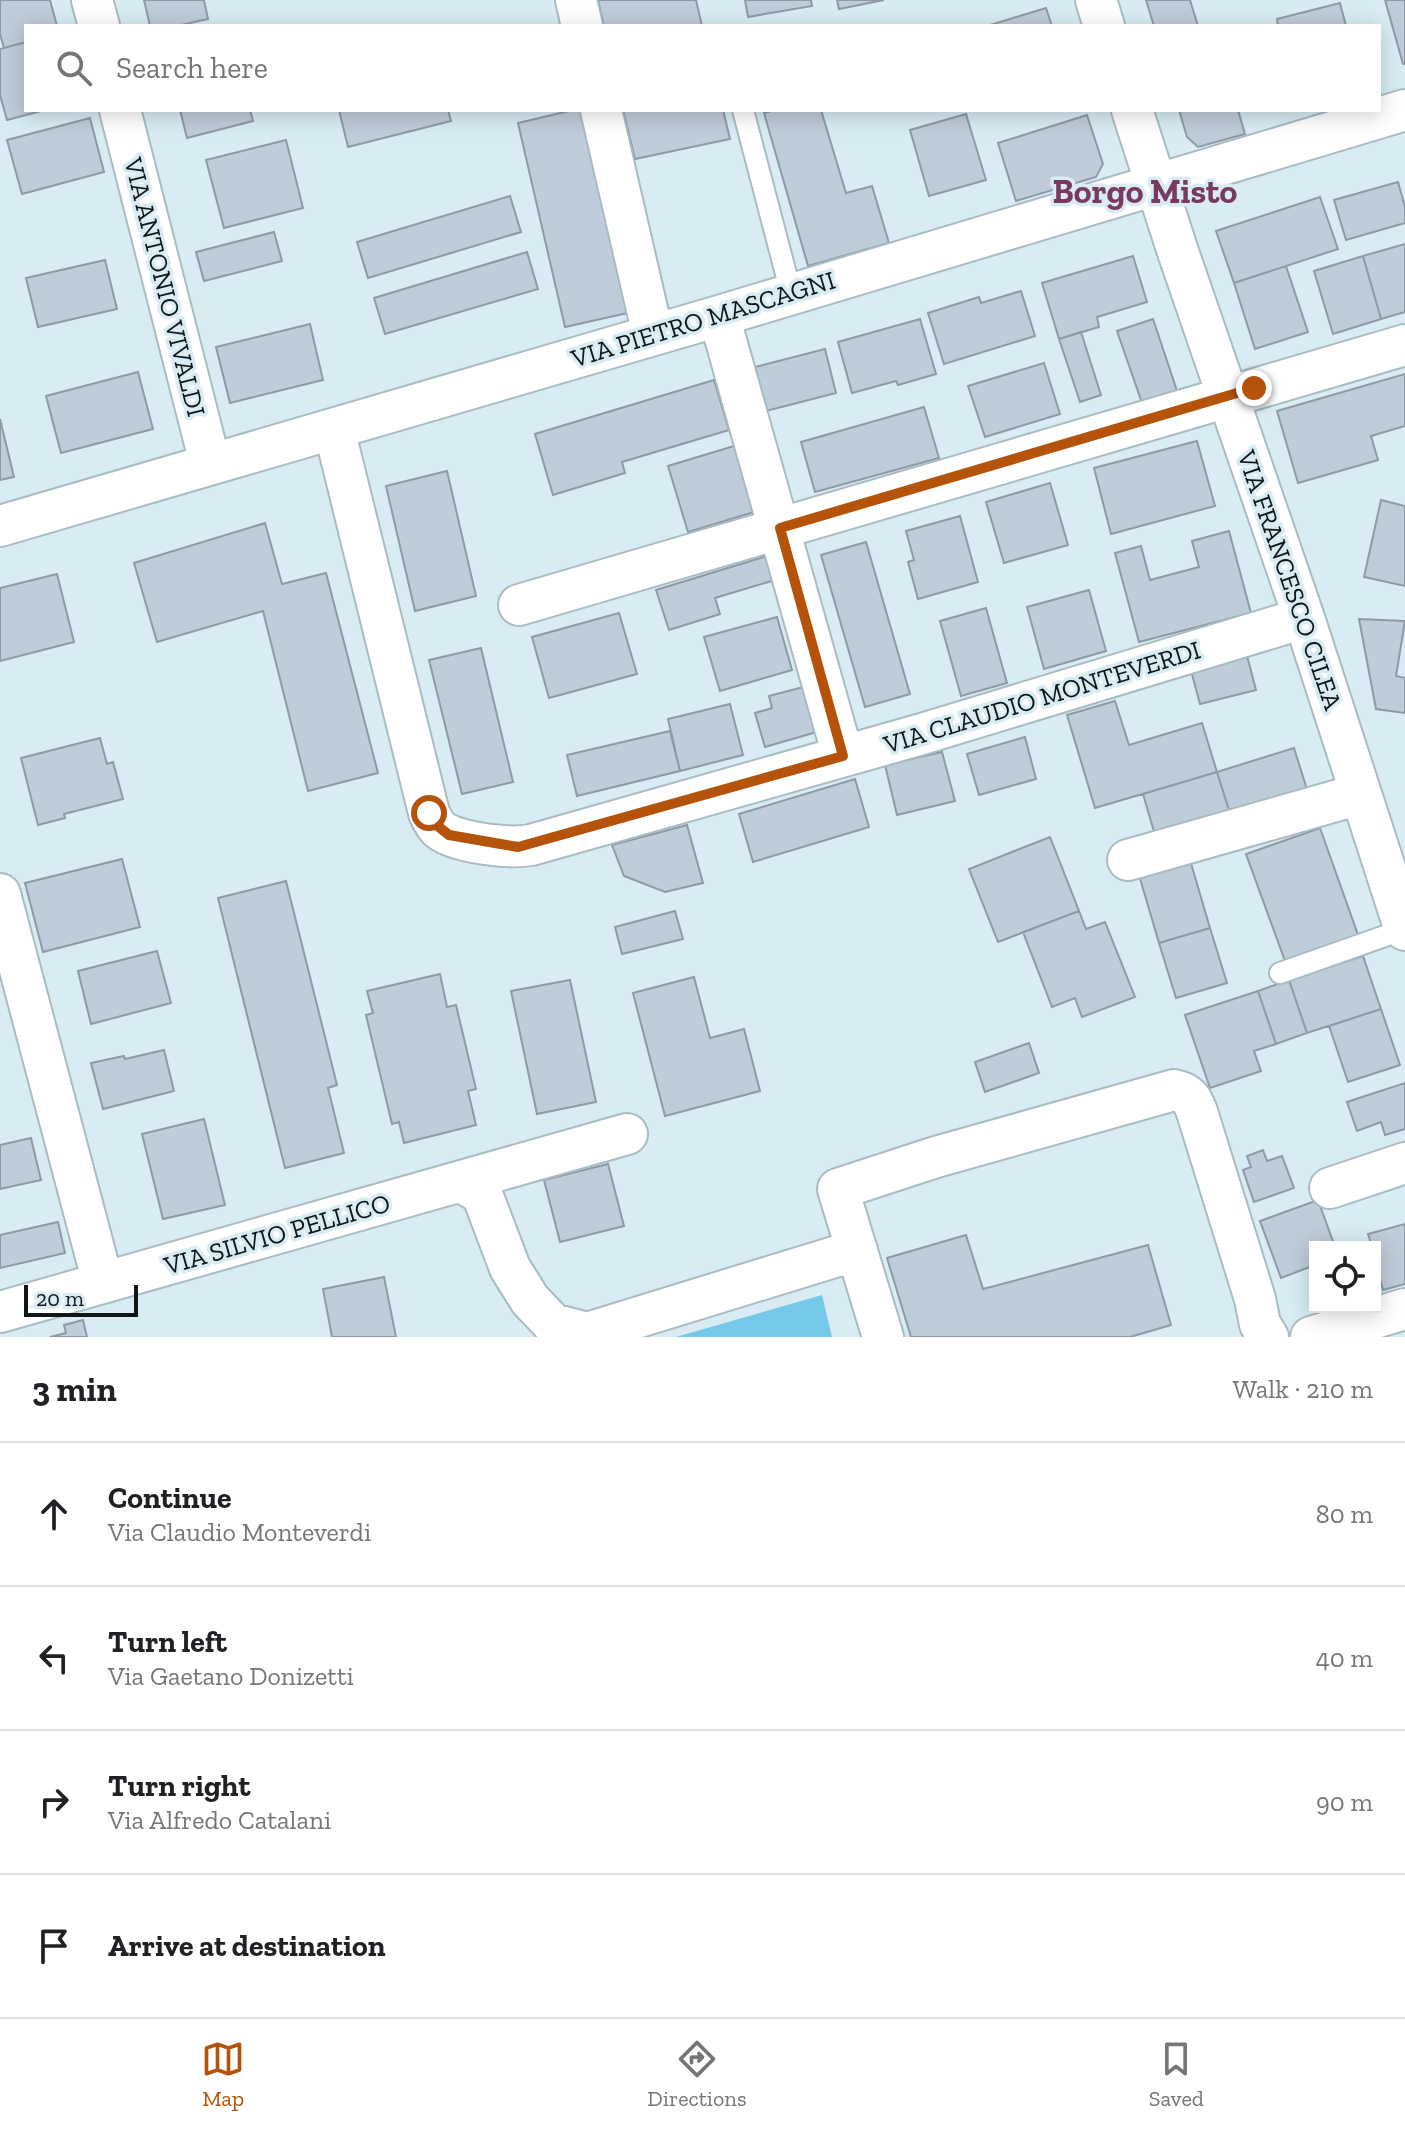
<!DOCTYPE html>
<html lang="en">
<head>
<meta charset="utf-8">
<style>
  body { margin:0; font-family:"Zilla Slab",serif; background:#f6f6f6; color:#202124 }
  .controls { position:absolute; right:24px; bottom:24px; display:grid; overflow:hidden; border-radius:0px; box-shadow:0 4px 20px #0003 }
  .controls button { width:72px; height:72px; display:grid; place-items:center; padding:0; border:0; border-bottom:2px solid #e0e0e0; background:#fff; color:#202124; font:40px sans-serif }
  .scale { position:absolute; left:24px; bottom:20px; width:114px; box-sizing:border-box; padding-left:8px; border:4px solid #0f1618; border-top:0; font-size:22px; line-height:28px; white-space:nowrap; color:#0f1618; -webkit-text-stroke:6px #d9ecf4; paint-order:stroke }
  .stop { position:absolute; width:24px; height:24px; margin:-18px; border:6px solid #b45309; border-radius:50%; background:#fff }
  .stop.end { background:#b45309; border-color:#fff; box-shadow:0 2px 8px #0008 }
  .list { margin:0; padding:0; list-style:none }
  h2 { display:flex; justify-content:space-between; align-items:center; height:104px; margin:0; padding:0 32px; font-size:34px }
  h2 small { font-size:26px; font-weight:400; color:#757577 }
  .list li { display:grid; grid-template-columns:52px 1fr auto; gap:24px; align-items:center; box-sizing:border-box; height:144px; padding:0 32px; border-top:2px solid #e0e0e0 }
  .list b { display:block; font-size:30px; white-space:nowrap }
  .list p { margin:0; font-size:26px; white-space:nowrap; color:#757577 }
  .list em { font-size:26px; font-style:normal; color:#757577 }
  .icon { flex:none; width:44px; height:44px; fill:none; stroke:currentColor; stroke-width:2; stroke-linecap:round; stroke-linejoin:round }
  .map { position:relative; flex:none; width:1405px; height:1337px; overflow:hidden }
  .search { position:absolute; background:#fff; box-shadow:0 4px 20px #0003; left:24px; right:24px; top:24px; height:88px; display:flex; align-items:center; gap:20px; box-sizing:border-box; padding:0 28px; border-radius:0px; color:#757577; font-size:30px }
  .sheet { height:680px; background:#fff }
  nav { display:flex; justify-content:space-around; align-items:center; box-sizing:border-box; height:112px; border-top:2px solid #e0e0e0; background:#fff; font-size:22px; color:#757577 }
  nav a { display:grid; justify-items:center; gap:4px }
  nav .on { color:#b45309 }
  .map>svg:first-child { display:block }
  .green { fill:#74c8e8 }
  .building { fill:#bfccd9; stroke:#8e9aa6; stroke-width:2 }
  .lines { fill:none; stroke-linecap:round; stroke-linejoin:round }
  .lane-casing { stroke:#a9bcc3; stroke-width:24 }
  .street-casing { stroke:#a9bcc3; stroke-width:44 }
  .lane { stroke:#fff; stroke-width:20 }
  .street { stroke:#fff; stroke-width:40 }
  .route { stroke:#b45309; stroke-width:10 }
  .labels { text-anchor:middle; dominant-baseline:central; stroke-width:7; stroke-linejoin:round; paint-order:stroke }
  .street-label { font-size:26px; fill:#0f1618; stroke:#d9ecf4 }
  .district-label { font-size:34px; font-weight:bold; fill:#793a60; stroke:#d9ecf4 }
</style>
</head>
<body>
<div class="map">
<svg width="1405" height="1337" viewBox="0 0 1405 1337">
  <rect width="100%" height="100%" fill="#d9ecf4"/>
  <path class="green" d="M822 1295 832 1337H676Z"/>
  <path class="building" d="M0 0H50L57 26H26V42L4 48 0 34Z
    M144 0H204L208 19 177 26H150Z
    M598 0H696L702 26H604Z
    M745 0H811L812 6 748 17Z
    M837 0H884L839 9Z
    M1146 0H1190L1198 26H1154Z
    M1385 0H1405V64H1403Z
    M1340 3 1346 26H1278L1277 19Z
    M1046 8 1052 26H987Z
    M26 42V110H45L7 120 0 95V49Z
    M180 110H250L253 121 187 138Z
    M339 110H448L451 121 348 147Z
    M573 110H586L632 312 565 327 518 123Z
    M623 110H723L730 139 635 159Z
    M775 110H821L846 193 872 186 889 243 808 266 764 113Z
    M1179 110H1238L1245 134 1198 147 1187 137Z
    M966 114 986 180 929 196 910 130Z
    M1087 115 1103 164 1096 177 1016 201 998 143Z
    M90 118 104 172 22 194 7 140Z
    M286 140 303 208 224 228 206 160Z
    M1398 182 1405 207V223L1346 240 1334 200Z
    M510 196 521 232 368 278 357 242Z
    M1320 197 1338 249 1234 283 1216 231Z
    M274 232 282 261 204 281 196 252Z
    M1405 244V312L1381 319 1363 256Z
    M527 252 538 289 385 334 374 298Z
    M1133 256 1147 302 1097 317 1099 327 1059 339 1042 283Z
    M1363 256 1381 319 1333 334 1314 271Z
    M105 260 117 309 38 327 26 278Z
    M1286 266 1308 332 1255 349 1234 283Z
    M1021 291 1035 336 944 364 928 313 979 297 981 303Z
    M920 319 936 374 898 385 896 381 852 393 838 342Z
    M1153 319 1177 391 1142 403 1117 331Z
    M310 324 323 380 230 403 216 347Z
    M1081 332 1101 395 1080 402 1059 339Z
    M825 349 836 393 762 412 751 368Z
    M1044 363 1060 414 985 437 968 386Z
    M138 372 153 429 61 453 46 396Z
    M1405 374V426L1371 436 1378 460 1298 483 1277 411Z
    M714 380 729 430 622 462 625 473 553 495 535 434Z
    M924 407 939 458 815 492 801 442Z
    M0 419 14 477 0 480Z
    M1197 441 1215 506 1111 534 1094 468Z
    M734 446 754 512 688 532 668 466Z
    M447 471 476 596 415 611 386 486Z
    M1050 483 1068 545 1004 563 986 502Z
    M1381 500 1405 506V586L1364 577Z
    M960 516 978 582 918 599 908 562 914 560 906 531Z
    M265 523 282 584 326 573 378 773 308 791 263 611 157 642 134 563Z
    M1229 531 1251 613 1139 642 1115 553 1141 546 1150 580 1199 567 1192 541Z
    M866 542 910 694 865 707 821 555Z
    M767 556 775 580 715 598 720 614 669 630 656 590Z
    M57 574 74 642 0 661V588Z
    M1089 590 1106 651 1044 669 1027 607Z
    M986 608 1007 683 961 696 940 621Z
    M619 613 637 674 549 698 532 637Z
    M777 617 792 670 720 691 704 637Z
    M1359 619 1405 621 1396 676 1405 678V713L1376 709Z
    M481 648 513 782 462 794 429 660Z
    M1245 648 1256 690 1200 704 1189 663Z
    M807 686 820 731 765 747 755 713 772 708 769 696Z
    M1115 701 1129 745 1202 723 1217 772 1095 808 1067 715Z
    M730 704 743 755 680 771 668 719Z
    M670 731 680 771 577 796 567 755Z
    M1025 737 1036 779 979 795 967 754Z
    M100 738 107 764 113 762 123 799 64 814 65 818 38 825 21 758Z
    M1294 748 1309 796 1232 820 1217 772Z
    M942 752 955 801 897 815 885 765Z
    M1217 772 1232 820 1157 842 1143 794Z
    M855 779 869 827 753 862 739 814Z
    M687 825 703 883 665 892 624 876 612 845Z
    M1320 828 1358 935 1285 961 1246 854Z
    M1050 837 1079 911 998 942 969 869Z
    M122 859 140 927 43 952 25 883Z
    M1190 860 1210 928 1159 943 1139 875Z
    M286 881 337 1085 328 1088 344 1153 285 1168 218 898Z
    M675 911 683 939 622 954 615 927Z
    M1079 911 1086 929 1105 922 1135 997 1082 1017 1075 998 1052 1007 1023 932Z
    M1210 928 1227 983 1176 998 1159 943Z
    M157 951 171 1003 91 1024 78 971Z
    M1363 956 1381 1009 1307 1033 1289 980Z
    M440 974 447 1007 456 1005 476 1089 468 1091 476 1125 404 1143 399 1122 392 1124 366 1015 373 1013 367 991Z
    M694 977 710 1038 744 1029 760 1091 665 1116 633 993Z
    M570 980 596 1102 537 1114 511 991Z
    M1289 980 1307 1033 1276 1044 1258 991Z
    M1258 991 1276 1044 1254 1051 1261 1071 1210 1088 1185 1015Z
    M1381 1009 1400 1065 1348 1082 1329 1026Z
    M1029 1043 1039 1073 985 1092 975 1062Z
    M164 1050 174 1091 103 1109 91 1063 124 1056 125 1059Z
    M1405 1083V1129L1385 1135 1381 1122 1357 1131 1347 1102Z
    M204 1119 225 1205 163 1219 142 1134Z
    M31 1138 41 1180 0 1189V1145Z
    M1263 1150 1267 1161 1282 1156 1294 1188 1254 1202 1243 1170 1251 1167 1247 1156Z
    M608 1164 624 1226 560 1242 544 1180Z
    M1318 1200 1335 1247H1315V1265L1281 1278 1260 1221Z
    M58 1222 65 1253 0 1268V1235Z
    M1405 1224V1284L1383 1290 1375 1259V1247H1372L1368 1234Z
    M966 1235 983 1289 1148 1245 1171 1325 1130 1337H911L887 1258Z
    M384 1277 396 1337H332L323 1289Z
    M83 1320 87 1337H50L66 1333 64 1325Z"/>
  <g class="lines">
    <g class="lane-casing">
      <path id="lane" d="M743 110 791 293
        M1280 973 1405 929"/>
    </g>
    <g class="street-casing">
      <path id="street" d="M92 0 99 26
        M576 0 582 26
        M1096 0 1104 26
        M120 110 210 463
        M601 110 653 335
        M1132 110 1177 249 1304 618 1405 930
        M719 316 843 756
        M334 429 429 813C432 819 434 824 439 829 455 843 510 849 531 845L922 734 1304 618
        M0 526 719 316 1405 110
        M519 605 1405 345
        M1128 860 1360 794
        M0 894 103 1283
        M461 1182 482 1194 510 1268 530 1300 553 1324 587 1333 857 1250
        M1330 1188 1405 1163
        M0 1312 627 1134
        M883 1337 838 1189 936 1157 1174 1090C1189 1093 1192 1099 1197 1112L1255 1299 1260 1324 1268 1337
        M1311 1337 1405 1309"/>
    </g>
    <use href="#lane" class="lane"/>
    <use href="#street" class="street"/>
  </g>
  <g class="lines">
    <path class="route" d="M429 813 434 823 449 835 518 847 843 756 780 528 1254 388"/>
  </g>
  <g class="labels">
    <g class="street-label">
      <text transform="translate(165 287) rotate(76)">VIA ANTONIO VIVALDI</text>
      <text transform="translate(703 319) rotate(-17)">VIA PIETRO MASCAGNI</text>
      <text transform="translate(1290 580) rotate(71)">VIA FRANCESCO CILEA</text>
      <text transform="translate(1042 697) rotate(-17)">VIA CLAUDIO MONTEVERDI</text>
      <text transform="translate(277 1234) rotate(-16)">VIA SILVIO PELLICO</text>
    </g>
    <g class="district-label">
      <text x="1145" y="191">Borgo Misto</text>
    </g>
  </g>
</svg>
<div class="controls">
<button><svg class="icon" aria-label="locate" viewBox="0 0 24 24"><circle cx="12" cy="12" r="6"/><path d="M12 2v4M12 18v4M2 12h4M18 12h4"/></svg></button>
</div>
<div class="scale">20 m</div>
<div class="stop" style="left:429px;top:813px"></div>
<div class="stop end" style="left:1254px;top:388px"></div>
<div class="search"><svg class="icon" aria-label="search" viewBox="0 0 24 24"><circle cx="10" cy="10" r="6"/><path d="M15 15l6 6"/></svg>Search here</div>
</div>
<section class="sheet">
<h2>3 min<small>Walk · 210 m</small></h2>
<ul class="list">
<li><svg class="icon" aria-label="ahead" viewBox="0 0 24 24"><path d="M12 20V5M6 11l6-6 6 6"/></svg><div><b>Continue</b><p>Via Claudio Monteverdi</p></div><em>80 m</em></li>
<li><svg class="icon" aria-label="left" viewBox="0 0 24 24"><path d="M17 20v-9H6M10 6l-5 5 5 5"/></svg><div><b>Turn left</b><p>Via Gaetano Donizetti</p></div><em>40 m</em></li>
<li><svg class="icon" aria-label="right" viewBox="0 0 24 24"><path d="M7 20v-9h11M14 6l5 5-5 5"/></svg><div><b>Turn right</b><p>Via Alfredo Catalani</p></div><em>90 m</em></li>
<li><svg class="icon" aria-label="arrive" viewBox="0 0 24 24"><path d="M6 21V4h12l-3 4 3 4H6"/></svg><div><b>Arrive at destination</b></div></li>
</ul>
</section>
<nav>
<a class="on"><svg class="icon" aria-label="map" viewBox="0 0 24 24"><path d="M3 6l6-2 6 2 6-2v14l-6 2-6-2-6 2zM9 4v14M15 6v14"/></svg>Map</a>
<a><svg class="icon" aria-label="directions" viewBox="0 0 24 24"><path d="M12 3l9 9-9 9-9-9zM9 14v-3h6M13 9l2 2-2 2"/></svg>Directions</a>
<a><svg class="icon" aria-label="saved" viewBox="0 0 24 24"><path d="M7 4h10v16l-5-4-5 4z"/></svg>Saved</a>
</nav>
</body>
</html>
